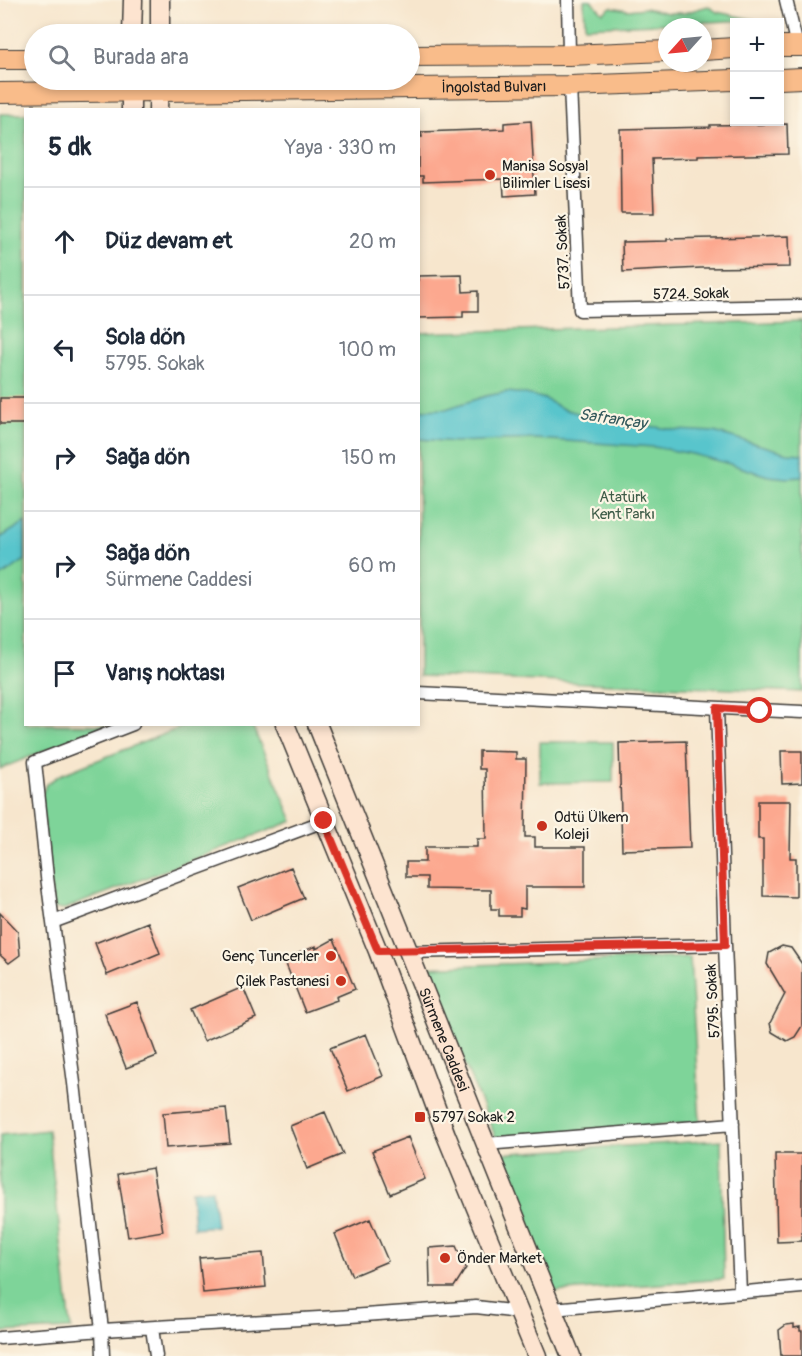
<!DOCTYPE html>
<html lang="tr">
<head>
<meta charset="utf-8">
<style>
  body { margin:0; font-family:Pangolin,sans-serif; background:#f6f6f7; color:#1f2937 }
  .controls { position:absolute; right:18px; top:18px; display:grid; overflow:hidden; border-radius:0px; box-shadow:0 3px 9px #0003 }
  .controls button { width:54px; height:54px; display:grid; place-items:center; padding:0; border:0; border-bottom:2px solid #e0e1e3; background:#fff; color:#1f2937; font:30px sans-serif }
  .compass { position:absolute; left:658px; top:18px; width:54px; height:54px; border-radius:50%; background:#fff; box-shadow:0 3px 9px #0003; rotate:243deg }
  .stop { position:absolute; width:18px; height:18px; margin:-14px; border:4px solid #d93025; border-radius:50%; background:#fff }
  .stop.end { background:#d93025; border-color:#fff; box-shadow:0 2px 6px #0008 }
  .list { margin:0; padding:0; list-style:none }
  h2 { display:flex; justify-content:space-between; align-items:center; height:78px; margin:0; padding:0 24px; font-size:26px }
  h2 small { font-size:20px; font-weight:400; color:#747a83 }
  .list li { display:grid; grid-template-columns:39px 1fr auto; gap:18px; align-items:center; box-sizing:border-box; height:108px; padding:0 24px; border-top:2px solid #e0e1e3 }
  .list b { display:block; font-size:22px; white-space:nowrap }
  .list p { margin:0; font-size:20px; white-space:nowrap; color:#747a83 }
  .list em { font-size:20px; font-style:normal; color:#747a83 }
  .icon { flex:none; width:33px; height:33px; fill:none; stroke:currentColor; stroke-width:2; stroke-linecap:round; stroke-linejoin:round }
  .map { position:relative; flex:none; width:802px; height:1356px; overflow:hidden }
  .search { position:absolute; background:#fff; box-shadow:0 3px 9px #0003; left:24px; top:24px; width:396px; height:66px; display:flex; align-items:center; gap:15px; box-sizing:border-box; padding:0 21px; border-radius:33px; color:#747a83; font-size:22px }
  .panel { position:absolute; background:#fff; box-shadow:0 3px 9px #0003; left:24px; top:108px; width:396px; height:618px; border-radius:0px }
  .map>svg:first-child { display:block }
  .green { fill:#7ed499; stroke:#4d785a; stroke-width:1.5 }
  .water { fill:#58c5cc; stroke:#3a7074; stroke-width:1.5 }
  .building { fill:#fca88f }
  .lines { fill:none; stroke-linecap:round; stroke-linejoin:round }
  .street-casing { stroke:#3d3a37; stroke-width:15 }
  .secondary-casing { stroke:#3d3a37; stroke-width:21 }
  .primary-casing { stroke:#3d3a37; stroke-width:22 }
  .street { stroke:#fff; stroke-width:12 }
  .secondary { stroke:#fde4d0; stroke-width:18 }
  .primary { stroke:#f9bc8a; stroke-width:20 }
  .route { stroke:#d93025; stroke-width:8 }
  .poi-dot { fill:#c8321e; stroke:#fcf5e5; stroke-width:2 }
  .labels { text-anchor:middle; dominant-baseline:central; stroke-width:4.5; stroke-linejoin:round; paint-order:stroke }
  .street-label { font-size:15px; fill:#1c1c1c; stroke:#fcf5e5 }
  .poi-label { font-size:15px; fill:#1c1c1c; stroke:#fcf5e5; text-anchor:start }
  .park-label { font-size:15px; fill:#3e5c48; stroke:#fcf5e5 }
  .water-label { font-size:16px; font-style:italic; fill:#31575a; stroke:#fcf5e5 }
</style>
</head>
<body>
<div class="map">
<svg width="802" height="1356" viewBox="0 0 802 1356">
  <rect width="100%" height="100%" fill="#fcf5e5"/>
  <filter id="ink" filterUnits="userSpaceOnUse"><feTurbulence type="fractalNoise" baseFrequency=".0167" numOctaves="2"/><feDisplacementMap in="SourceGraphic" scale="12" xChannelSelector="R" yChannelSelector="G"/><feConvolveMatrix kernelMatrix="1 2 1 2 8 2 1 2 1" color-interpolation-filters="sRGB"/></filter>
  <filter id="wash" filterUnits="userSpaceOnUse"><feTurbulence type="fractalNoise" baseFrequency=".008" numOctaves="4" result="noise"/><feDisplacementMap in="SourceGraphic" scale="24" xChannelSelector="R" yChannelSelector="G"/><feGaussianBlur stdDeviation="1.35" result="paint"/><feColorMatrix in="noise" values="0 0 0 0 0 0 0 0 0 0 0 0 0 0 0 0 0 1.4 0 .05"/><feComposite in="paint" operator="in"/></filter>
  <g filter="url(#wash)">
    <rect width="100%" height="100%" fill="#f7e6cd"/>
    <path class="green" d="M584 0H591L603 13 611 7 628 10 645 8 668 13H684L708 6 717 12 756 20 585 27Z
      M0 114H26V724L108 725 0 769Z
      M802 321V692L419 676 418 333Z
      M187 725H252L293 821 62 910 53 908 41 797 46 784 60 775Z
      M540 742H613V782L540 783Z
      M690 957 700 1122 496 1138 423 967Z
      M48 1130 71 1329 0 1332V1135Z
      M721 1140 724 1279 554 1292 496 1154Z"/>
    <path class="water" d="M507 392 526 394 545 399 563 409 600 419 676 430 714 432 788 453 802 454V477L787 478 768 476 730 464 692 454 654 447 535 439 455 442 419 439V410L446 409 486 396Z
      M25 522V560L0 577V538Z
      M212 1189 216 1226 194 1228 191 1191Z"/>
    <g id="blocks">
      <path class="building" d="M531 121 535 194 504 196 503 179 423 182V176H418V137H422L421 132 504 129V123Z
        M787 124 788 154 698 156V158L652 159 654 213H621L620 129 710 127V125Z
        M789 236 790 267 701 268 623 272 622 242 667 241V239L713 238Z
        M462 275 463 292 478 291V311H463V317L418 318V276Z
        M0 398H26V424H0Z
        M686 741 690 848 622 850 619 743Z
        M479 751 516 752V759H526L525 837H535V847H585V887H525V909L520 908V916H499V909H491V890L427 889V877H406V862H425V847H477V839H486L485 769H479Z
        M781 751H802V783L782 784Z
        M758 801H791L790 858H796V897L763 896V839H758Z
        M291 867 304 898 251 920 238 888Z
        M0 913 18 932 20 955 9 963 0 955Z
        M148 922 160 953 107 975 95 943Z
        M334 939 355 989 336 997 337 1000 305 1012 284 959 316 946V949Z
        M782 946 791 948 802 964V1026L795 1037 787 1041 772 1032 770 1023 785 994 767 964 769 953Z
        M243 987 256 1018 204 1041 190 1010Z
        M137 1002 157 1056 126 1068 105 1014Z
        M366 1034 383 1076 348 1091 330 1048Z
        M226 1108 230 1143 166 1148 163 1113Z
        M325 1112 343 1154 307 1169 290 1126Z
        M408 1137 425 1179 390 1194 372 1151Z
        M775 1154H802V1241L777 1242Z
        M152 1168 163 1231 128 1237 118 1174Z
        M370 1219 388 1261 352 1276 335 1234Z
        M456 1246 466 1268 454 1287H430L429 1248Z
        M263 1253 266 1287 203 1293 199 1258Z
        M794 1324V1328L800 1327V1331H802V1356H781L779 1330 786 1325Z"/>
    </g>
  </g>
  <g filter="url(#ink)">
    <use href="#blocks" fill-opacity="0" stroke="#3d3a37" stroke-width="1.5"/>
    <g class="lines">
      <g class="street-casing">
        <path id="street" d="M568 0 569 55
          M786 0 797 46
          M570 86 580 310 802 306
          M418 693 802 712
          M717 708 725 945 740 1292
          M53 922 324 821
          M409 952 725 945
          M485 1144 733 1124
          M552 1309 802 1287
          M152 1328 156 1356
          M0 1338 102 1330 337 1317 476 1307 519 1312
          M103 1356 102 1330 74 1083 47 877 35 762 133 724"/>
      </g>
      <g class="secondary-casing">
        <g id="secondary">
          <path d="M132 34 133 0"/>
          <path d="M160 34V0"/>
          <path d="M131 110V80"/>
          <path d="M158 110 159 80"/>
          <path d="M285 724 378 951 446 1135 537 1356"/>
          <path id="s1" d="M317 724 571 1356"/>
        </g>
      </g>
      <g class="primary-casing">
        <g id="primary">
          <path d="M780 46H802"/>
          <path d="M703 50 734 48"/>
          <path d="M410 56 569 55 667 51"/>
          <path d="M0 59H34"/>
          <path d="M780 79 802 78"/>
          <path id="s2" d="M0 93 570 86 734 80"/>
        </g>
      </g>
      <use href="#street" class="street"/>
      <use href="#secondary" class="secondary"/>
      <use href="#primary" class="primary"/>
    </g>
  </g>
  <g class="lines" filter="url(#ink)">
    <path class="route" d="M324 821 378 951 725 945 717 708 760 711"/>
  </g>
  <g class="poi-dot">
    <circle cx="490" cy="175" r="6"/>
    <circle cx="542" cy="826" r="6"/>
    <circle cx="331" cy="956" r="6"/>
    <circle cx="341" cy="981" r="6"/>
    <rect x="414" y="1111" width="12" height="12" rx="3"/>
    <circle cx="445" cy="1258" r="6"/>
  </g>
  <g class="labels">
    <g class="street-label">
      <text stroke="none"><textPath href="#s2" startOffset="494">İngolstad Bulvarı</textPath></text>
      <text transform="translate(563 252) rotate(-93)">5737. Sokak</text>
      <text transform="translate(691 294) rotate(-1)">5724. Sokak</text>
      <text transform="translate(713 1001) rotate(-93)">5795. Sokak</text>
      <text stroke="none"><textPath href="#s1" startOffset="340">Sürmene Caddesi</textPath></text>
    </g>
    <g class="poi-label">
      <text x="502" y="166">Manisa Sosyal<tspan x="502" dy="17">Bilimler Lisesi</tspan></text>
      <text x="554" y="817">Odtü Ülkem<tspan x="554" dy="17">Koleji</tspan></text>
      <text x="319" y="956" text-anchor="end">Genç Tuncerler</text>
      <text x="329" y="981" text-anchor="end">Çilek Pastanesi</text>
      <text x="432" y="1117">5797 Sokak 2</text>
      <text x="457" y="1258">Önder Market</text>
    </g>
    <g class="park-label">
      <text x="623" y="497">Atatürk<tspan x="623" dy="17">Kent Parkı</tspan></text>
    </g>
    <g class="water-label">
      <text transform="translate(613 419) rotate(8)">Safrançay</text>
    </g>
  </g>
</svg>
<div class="controls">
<button>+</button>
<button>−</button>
</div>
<svg class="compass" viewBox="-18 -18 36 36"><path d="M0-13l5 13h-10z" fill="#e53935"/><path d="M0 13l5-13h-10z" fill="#747a83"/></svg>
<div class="stop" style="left:760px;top:711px"></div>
<div class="stop end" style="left:324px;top:821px"></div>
<div class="search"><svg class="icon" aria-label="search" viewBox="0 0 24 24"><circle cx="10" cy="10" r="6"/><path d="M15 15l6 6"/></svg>Burada ara</div>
<section class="panel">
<h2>5 dk<small>Yaya · 330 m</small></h2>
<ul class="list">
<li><svg class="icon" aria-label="ahead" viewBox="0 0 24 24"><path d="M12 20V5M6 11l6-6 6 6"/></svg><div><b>Düz devam et</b></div><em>20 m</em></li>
<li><svg class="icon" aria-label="left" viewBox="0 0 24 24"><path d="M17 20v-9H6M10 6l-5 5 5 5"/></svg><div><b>Sola dön</b><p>5795. Sokak</p></div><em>100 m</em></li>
<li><svg class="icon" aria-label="right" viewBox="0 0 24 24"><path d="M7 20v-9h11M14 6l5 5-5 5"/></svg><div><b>Sağa dön</b></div><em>150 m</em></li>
<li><svg class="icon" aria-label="right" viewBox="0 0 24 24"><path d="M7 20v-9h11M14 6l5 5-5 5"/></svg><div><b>Sağa dön</b><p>Sürmene Caddesi</p></div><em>60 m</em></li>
<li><svg class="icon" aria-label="arrive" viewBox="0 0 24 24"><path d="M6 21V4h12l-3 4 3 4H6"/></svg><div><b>Varış noktası</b></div></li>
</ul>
</section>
</div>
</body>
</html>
